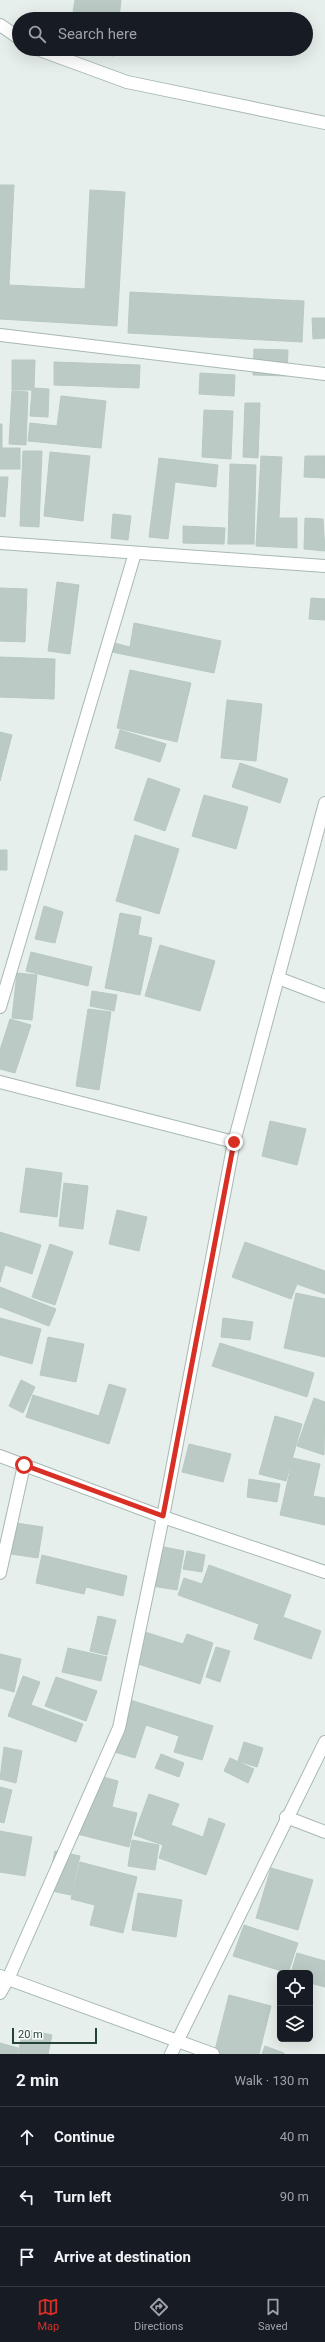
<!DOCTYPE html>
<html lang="en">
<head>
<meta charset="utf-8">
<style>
  body { margin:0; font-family:Roboto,sans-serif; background:#20242c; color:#f1f3f6 }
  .controls { position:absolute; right:12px; bottom:12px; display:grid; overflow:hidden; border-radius:6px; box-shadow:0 4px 16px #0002 }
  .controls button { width:36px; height:36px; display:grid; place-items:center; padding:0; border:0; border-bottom:1px solid #363941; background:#171b24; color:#f1f3f6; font:20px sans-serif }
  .scale { position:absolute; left:12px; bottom:10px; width:85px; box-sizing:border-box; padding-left:4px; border:2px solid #24423a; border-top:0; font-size:11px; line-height:14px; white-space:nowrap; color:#24423a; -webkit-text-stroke:3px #f7fbf9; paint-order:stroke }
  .stop { position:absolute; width:12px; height:12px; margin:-9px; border:3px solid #d93025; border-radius:50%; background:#fff }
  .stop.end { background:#d93025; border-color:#fff; box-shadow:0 1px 4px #0008 }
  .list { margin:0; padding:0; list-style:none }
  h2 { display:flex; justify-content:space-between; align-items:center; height:52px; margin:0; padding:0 16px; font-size:17px }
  h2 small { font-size:13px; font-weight:400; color:#9ea1a6 }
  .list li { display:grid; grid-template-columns:26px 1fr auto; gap:12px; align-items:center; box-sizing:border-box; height:60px; padding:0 16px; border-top:1px solid #363941 }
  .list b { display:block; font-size:15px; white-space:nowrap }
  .list em { font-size:13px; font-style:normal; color:#9ea1a6 }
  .icon { flex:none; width:22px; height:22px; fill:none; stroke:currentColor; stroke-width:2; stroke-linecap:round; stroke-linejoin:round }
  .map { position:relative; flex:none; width:325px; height:2054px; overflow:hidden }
  .search { position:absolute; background:#171b24; box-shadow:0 4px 16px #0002; left:12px; right:12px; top:12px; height:44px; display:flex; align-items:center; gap:10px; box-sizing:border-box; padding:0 14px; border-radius:22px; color:#9ea1a6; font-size:15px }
  .sheet { height:232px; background:#171b24 }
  nav { display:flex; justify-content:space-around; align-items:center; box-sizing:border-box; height:56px; border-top:1px solid #363941; background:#171b24; font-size:11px; color:#9ea1a6 }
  nav a { display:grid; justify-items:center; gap:2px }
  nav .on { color:#d93025 }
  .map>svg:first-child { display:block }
  .building { fill:#bbcac4; stroke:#b8c9c2 }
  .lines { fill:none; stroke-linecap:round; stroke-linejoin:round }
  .minor-casing { stroke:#a8b8b2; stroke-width:14 }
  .tertiary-casing { stroke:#a8b8b2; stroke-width:14 }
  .minor { stroke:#fff; stroke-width:12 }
  .tertiary { stroke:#fff; stroke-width:12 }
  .route { stroke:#d93025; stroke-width:5 }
</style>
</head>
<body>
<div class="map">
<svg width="325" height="2054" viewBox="0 0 325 2054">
  <rect width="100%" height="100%" fill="#e6efeb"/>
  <path class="building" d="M75 0H121L119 19H72Z
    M68 49H115L114 56Z
    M0 185H14L9 285 85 289 90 190 125 192 117 326 0 319Z
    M130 292 304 301 302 342 128 333Z
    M312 318H325V338L313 339Z
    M254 349 288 350 287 376 253 375Z
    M12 360H35L34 388 49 389 48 417 30 416 32 390H12Z
    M54 362 140 365 139 388 54 385Z
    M200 373 235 375 234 396 199 394Z
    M12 391 28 392 26 445 9 444Z
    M61 396 106 401 101 448 28 441 30 423 57 426Z
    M245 403H260L258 458 243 457Z
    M204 410 233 411 231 459 202 457Z
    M0 424H2V448H20V469H0Z
    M23 451H42L39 527 20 526Z
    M50 452 90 456 83 521 44 516Z
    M261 456 282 457 279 518H297V548L256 546Z
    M305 456H325V478L304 477Z
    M159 458 218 465 216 487 175 482 168 539 149 537Z
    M230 464 256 465 254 544H228Z
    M0 477H8L5 517 0 516Z
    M113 514 131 516 128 540 111 538Z
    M305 518 323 519 325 551 304 549Z
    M183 526 225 528 224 544 183 543Z
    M57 582 79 585 70 654 48 651Z
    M0 588 27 589 25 642 0 641Z
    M311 598 325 599V620L309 619Z
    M134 623 221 641 214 673 112 652 114 643 130 647Z
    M0 657 55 659 54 699 0 697Z
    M130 670 191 683 177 742 117 728Z
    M227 700 262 704 256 761 221 758Z
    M120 730 166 744 160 762 115 748Z
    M0 732 12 735 0 781Z
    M240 763 288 779 280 803 232 787Z
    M148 778 180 789 165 831 134 820Z
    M204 795 248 807 236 849 192 836Z
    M135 835 179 849 159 914 116 901Z
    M0 850H7V870H0Z
    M44 906 63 912 55 943 35 939Z
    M120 913 141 917 138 935 152 938 140 995 105 988Z
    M160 945 215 961 200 1011 145 996Z
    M31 952 92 967 88 986 26 971Z
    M17 973 37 975 32 1020 12 1018Z
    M92 991 117 995 114 1011 90 1006Z
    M88 1009 111 1012 99 1090 76 1086Z
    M10 1019 31 1025 15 1073 0 1069V1050Z
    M270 1121 306 1129 297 1165 262 1156Z
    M26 1168 62 1173 57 1217 20 1212Z
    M64 1183 88 1186 83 1229 59 1226Z
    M117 1210 147 1217 139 1251 109 1244Z
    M0 1232 41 1245 32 1274 5 1265 0 1282Z
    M245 1242 325 1271V1294L297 1284 291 1299 232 1277Z
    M50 1244 73 1252 55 1305 32 1297Z
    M0 1287 56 1309 49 1326 0 1307Z
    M296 1293 325 1299V1357L284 1348Z
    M0 1318 41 1329 32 1364 0 1355Z
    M223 1318 253 1322 250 1340 221 1337Z
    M48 1337 84 1344 76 1382 40 1375Z
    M220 1343 314 1373 307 1397 212 1366Z
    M21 1380 35 1387 23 1413 9 1406Z
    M109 1384 126 1389 109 1444 26 1417 33 1395 99 1416Z
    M314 1398 325 1402 324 1455 297 1446Z
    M275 1416 302 1424 286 1481 259 1474Z
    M189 1444 231 1454 223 1482 182 1472Z
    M293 1458 320 1464 313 1496 325 1498V1525L280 1515Z
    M249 1479 280 1484 277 1502 247 1497Z
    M16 1523 43 1527 38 1558 11 1554Z
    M159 1546 184 1551 177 1590 152 1586Z
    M187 1551 205 1555 202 1572 183 1569Z
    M42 1555 127 1576 123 1596 86 1587 84 1594 36 1583Z
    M209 1565 291 1595 283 1617 321 1631 311 1659 254 1639 259 1624 178 1595 184 1578 202 1584Z
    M98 1616 116 1620 107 1655 90 1651Z
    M145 1632 183 1644 187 1634 213 1643 200 1684 135 1663Z
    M216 1647 230 1651 220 1682 206 1677Z
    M68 1648 107 1657 101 1681 62 1672Z
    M0 1654 21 1659 14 1692 0 1688Z
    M23 1676 40 1682 31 1705 83 1724 76 1742 8 1716Z
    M56 1677 97 1691 86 1721 45 1706Z
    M127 1699 213 1726 202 1760 174 1752 179 1736 146 1725 135 1758 111 1751Z
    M244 1742 263 1748 257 1767 238 1761Z
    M4 1747 22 1751 16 1783 0 1779Z
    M161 1754 184 1763 179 1777 155 1768Z
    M230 1758 254 1769 248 1783 224 1771Z
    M92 1774 118 1781 112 1807 137 1813 129 1847 77 1834Z
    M0 1787 12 1790 4 1823 0 1822Z
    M149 1794 179 1804 171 1825 203 1837 209 1818 225 1824 206 1875 159 1858 163 1845 134 1835Z
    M0 1831 32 1837 25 1876 0 1872Z
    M132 1840 159 1845 155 1870 128 1866Z
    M55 1851 80 1856 71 1895 47 1890Z
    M80 1862 137 1877 123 1933 90 1925 95 1905 71 1899Z
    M271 1868 313 1880 298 1930 256 1918Z
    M138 1893 182 1900 176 1937 132 1930Z
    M244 1925 298 1943 288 1973 233 1956Z
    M297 1953 325 1961V1987L310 1983V1973H291Z
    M229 1995 271 2006 259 2054H214Z
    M23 2029 52 2035 48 2054H18Z
    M0 2043 18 2048 17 2054H0Z
    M265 2046 284 2053V2054H262Z"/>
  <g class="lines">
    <g class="minor-casing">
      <path id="minor" d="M0 25 19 38
        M37 49 127 82 325 123
        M0 335 325 374
        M0 543 325 566
        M278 978 325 996
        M0 1007 135 553
        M0 1082 234 1142
        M0 1573 24 1465
        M286 1817 325 1832
        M0 1976 213 2054
        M0 1993 8 1979 119 1728 163 1517"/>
    </g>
    <g class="tertiary-casing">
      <path id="tertiary" d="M0 1456 163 1517 325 1572
        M163 1517 234 1142 325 803
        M171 2054 325 1742"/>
    </g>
    <use href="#minor" class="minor"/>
    <use href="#tertiary" class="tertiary"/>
  </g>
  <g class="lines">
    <path class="route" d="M24 1465 163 1516 234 1142"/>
  </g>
</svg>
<div class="controls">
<button><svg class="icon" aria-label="locate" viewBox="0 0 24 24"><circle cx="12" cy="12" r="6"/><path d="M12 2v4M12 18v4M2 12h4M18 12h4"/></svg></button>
<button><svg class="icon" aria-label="layers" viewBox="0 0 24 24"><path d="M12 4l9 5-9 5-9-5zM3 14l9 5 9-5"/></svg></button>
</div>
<div class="scale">20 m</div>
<div class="stop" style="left:24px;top:1465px"></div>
<div class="stop end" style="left:234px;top:1142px"></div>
<div class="search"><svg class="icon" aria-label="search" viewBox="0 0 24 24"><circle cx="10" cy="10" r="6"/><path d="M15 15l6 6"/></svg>Search here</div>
</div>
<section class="sheet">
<h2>2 min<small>Walk · 130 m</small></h2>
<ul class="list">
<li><svg class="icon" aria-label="ahead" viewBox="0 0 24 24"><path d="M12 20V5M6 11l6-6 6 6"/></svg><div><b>Continue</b></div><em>40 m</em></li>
<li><svg class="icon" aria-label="left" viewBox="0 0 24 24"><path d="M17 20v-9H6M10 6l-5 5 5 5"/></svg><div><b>Turn left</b></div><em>90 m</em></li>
<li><svg class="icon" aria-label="arrive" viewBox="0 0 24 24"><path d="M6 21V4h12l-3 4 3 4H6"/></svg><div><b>Arrive at destination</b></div></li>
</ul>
</section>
<nav>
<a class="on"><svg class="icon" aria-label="map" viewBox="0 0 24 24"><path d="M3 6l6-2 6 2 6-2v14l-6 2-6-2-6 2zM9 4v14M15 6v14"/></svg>Map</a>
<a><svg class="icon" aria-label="directions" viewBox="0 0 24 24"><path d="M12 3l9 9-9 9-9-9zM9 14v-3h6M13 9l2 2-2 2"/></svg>Directions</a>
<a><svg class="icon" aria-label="saved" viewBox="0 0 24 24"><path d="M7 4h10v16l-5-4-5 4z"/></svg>Saved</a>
</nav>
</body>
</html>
